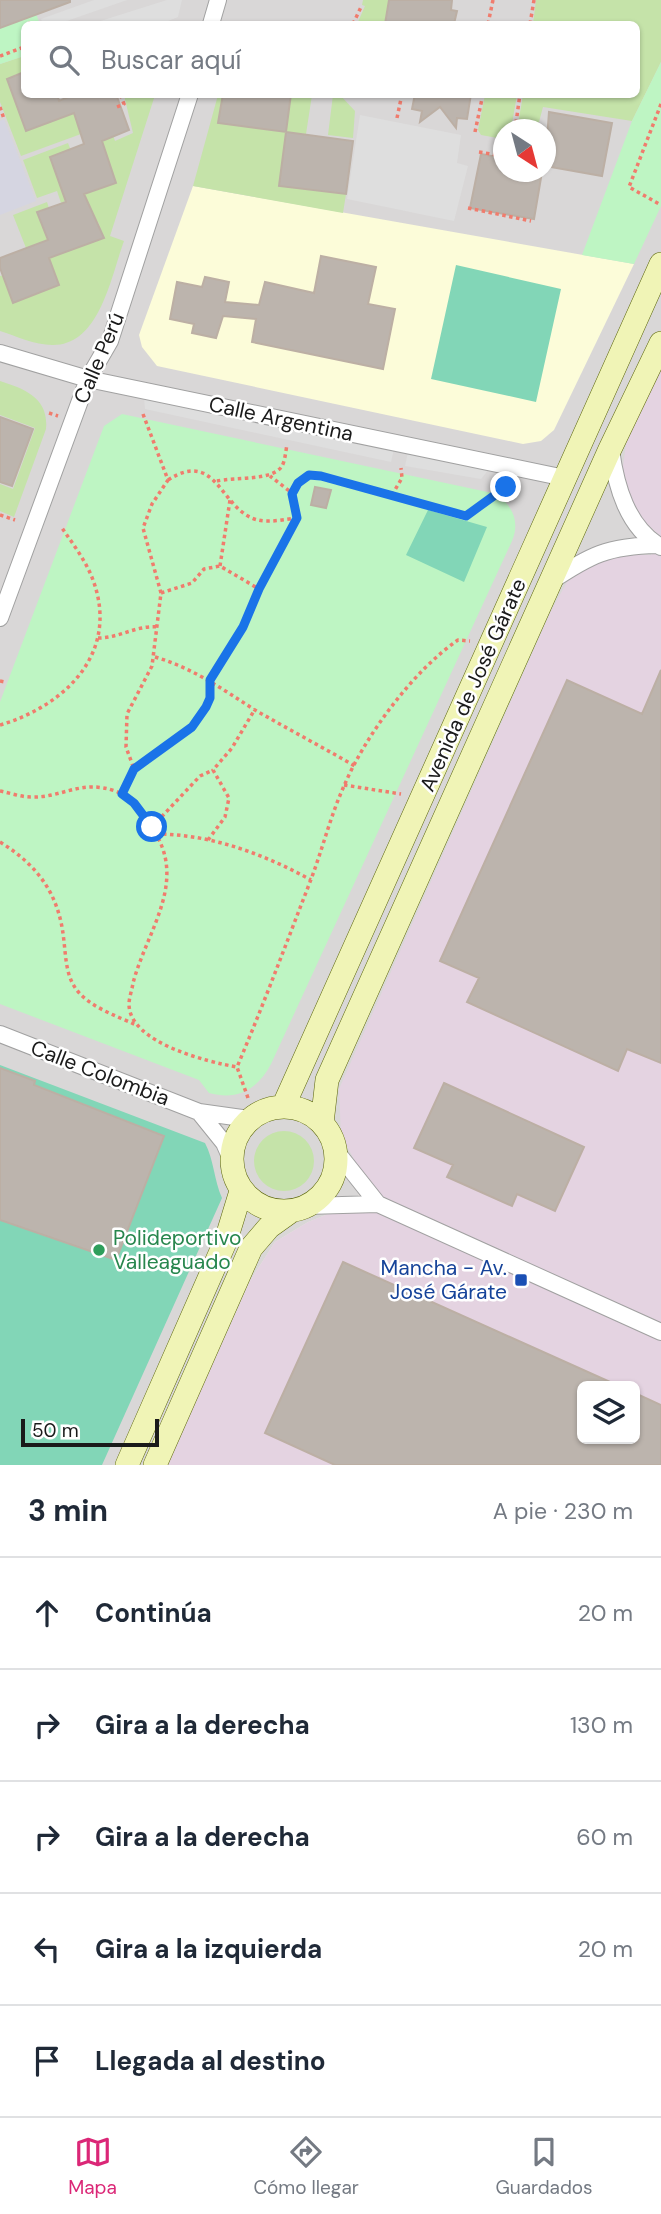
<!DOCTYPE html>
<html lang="es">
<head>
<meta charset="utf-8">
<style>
  body { margin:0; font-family:"DM Sans",sans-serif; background:#f6f6f7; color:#1f2937 }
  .controls { position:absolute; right:21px; bottom:21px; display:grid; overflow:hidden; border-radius:10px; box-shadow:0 2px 5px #0004 }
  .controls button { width:63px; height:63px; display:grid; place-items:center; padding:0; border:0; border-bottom:2px solid #e0e1e3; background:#fff; color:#1f2937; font:35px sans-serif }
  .compass { position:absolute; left:493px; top:119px; width:63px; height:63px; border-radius:50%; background:#fff; box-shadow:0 2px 5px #0004; rotate:144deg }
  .scale { position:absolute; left:21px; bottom:18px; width:138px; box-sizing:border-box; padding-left:7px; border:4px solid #1a1a1a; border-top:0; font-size:19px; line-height:24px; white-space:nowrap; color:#1a1a1a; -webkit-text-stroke:5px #fff; paint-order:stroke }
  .stop { position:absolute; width:21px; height:21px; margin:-16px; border:5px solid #1a73e8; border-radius:50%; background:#fff }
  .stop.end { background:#1a73e8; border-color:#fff; box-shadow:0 2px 7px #0008 }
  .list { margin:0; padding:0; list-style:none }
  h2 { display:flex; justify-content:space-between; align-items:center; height:91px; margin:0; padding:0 28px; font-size:30px }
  h2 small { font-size:23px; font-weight:400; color:#747a83 }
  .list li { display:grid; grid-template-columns:46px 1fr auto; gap:21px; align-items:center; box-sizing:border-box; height:112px; padding:0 28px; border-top:2px solid #e0e1e3 }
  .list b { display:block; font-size:26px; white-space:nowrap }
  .list em { font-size:23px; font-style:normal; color:#747a83 }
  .icon { flex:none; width:38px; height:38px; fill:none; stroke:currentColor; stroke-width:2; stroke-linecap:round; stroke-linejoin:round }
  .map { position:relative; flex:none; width:661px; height:1465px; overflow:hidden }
  .search { position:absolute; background:#fff; box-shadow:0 2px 5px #0004; left:21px; right:21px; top:21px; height:77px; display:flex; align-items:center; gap:18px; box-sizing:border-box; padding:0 24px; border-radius:10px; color:#747a83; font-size:26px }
  .sheet { height:651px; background:#fff }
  nav { display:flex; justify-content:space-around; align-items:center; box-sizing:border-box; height:98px; border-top:2px solid #e0e1e3; background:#fff; font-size:19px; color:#747a83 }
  nav a { display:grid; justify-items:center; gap:4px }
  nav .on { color:#db2777 }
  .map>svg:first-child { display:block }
  .residential { fill:#d9d7d7; fill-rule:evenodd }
  .industrial { fill:#e4d3e1; fill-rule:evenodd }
  .education { fill:#fcfcd9 }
  .grass { fill:#c5e3a9 }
  .park { fill:#bef5c3 }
  .pitch { fill:#82d6b7 }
  .parking { fill:#dedede }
  .plaza { fill:#d5d5e1 }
  .building { fill:#bcb4ad; stroke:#bcafa4; stroke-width:2 }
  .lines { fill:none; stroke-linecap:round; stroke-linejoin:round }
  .minor-casing { stroke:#a1a1a1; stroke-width:18 }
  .secondary-casing { stroke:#5c670b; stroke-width:24 }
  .path { stroke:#f07c6d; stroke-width:3.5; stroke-dasharray:3.5 3.5; stroke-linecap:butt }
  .minor { stroke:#fff; stroke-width:16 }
  .secondary { stroke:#f0f4b6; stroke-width:23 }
  .route { stroke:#1a73e8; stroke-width:9 }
  .leisure-dot { fill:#2e9e5b; stroke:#fff; stroke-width:2.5 }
  .transit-dot { fill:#1a4fb4; stroke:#fff; stroke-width:2.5 }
  .labels { text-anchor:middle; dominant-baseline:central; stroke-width:5; stroke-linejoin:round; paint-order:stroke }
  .street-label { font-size:21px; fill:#1a1a1a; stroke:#fff }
  .leisure-label { font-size:21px; fill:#27864d; stroke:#fff; text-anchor:start }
  .transit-label { font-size:21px; fill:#164399; stroke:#fff; text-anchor:end }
</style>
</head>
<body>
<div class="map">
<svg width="661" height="1465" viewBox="0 0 661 1465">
  <rect width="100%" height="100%" fill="#ece8e0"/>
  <path class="residential" d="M0 0H661V368L643 520 660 536 651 555 622 554 352 1211 333 1212 308 1222 275 1242 250 1281 167 1465H0ZM24 24H636V94H24ZM504 130H546V172H504Z"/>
  <path class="industrial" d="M661 368V1465H167L250 1281 275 1242 308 1222 333 1212 352 1211 366 1182 341 1135 339 1089 550 613 567 582 596 560 622 554 651 555 660 536 643 520 626 493 623 466 627 437ZM582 1386H635V1439H582Z"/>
  <path class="education" d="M193 186 634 264 554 430 541 441 523 444 157 366 142 347 139 335Z"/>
  <path class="grass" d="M363 0H389L385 24H357L365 6 362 5Z
    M536 0H661V62L632 121 543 107 539 122 527 127 518 124 523 95 636 94V24H533Z
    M24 56V75L23 73 7 79 26 131 78 112 83 126 79 128 81 134 21 156 0 102V64Z
    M124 95H155L110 236 124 241C111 276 100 346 52 345 35 345 16 336 0 331V276L8 274 43 291 59 285 54 270 47 272 45 259 104 238 98 222 91 224 84 194 88 193 86 188 95 190 116 182 98 132 111 129 115 141 133 133Z
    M218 95H223L219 123 286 132 290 95H312L306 134 286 132 279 185 346 194 343 213 193 186Z
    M333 95H340L355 111 353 138 328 135Z
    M485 95H517L511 129 504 130 503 139 481 135 478 130Z
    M68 143 73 156 69 158 66 151 50 157 68 200 61 203 57 191 37 198 23 160Z
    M47 202 49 208 37 212 43 228 53 238 26 248 13 215Z
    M0 381C25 389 49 398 46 429L14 517 0 511V484L13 489 35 428 0 415Z
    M254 1161a30 30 0 1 1 60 0a30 30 0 1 1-60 0Z"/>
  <path class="park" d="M36 14 40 24H24V56L0 64V28Z
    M661 62V206L634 264 582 255 632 121Z
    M122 414 497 494C513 507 520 522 512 541L271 1064C258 1089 238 1101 209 1093L199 1080 0 1004V702L104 426Z"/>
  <path class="pitch" d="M456 265 561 289 536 402 431 379Z
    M428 510 487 527 464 582 406 555Z
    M0 1065 205 1143C214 1160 214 1180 222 1198L102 1465H0Z"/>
  <path class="parking" d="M94 0H127L58 24H43L41 19Z
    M167 0H182L178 17 161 24H91Z
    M360 115 461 135 457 163 468 166 454 221 347 199Z
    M144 397 394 449 391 462 145 409Z
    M408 452 489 469 481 479 405 466Z"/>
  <path class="plaza" d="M4 119 36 201 0 215V121Z"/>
  <path class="building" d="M0 0H70V2L0 28Z
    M389 0H452L451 10 457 11 454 24H385Z
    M24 72V94H57L59 101 75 94H116L129 130 102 141 116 183 84 194 104 238 49 258 59 285 13 303 0 268V258L48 240 37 212 66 202 50 157 84 144 74 113 26 131 7 79Z
    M223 94H291L286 132 218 123Z
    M415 94H471L467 119 457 118 456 128 440 107 420 122 422 111 412 109Z
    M549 112 612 123 602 176 545 166Z
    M286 132 353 141 346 194 279 186Z
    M481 154 503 158V172H542L534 219 470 208Z
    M321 256 376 267 368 304 395 309 383 369 252 342 256 319 223 316 216 338 192 333 194 324 170 319 177 282 202 287 205 277 229 282 225 302 259 305 265 282 314 293Z
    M0 417 33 429 12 486 0 482Z
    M315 487 331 490 326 508 311 505Z
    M661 670V1063L627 1049 618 1071 467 1002 479 978 440 961 567 680 642 714Z
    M0 1068 35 1081 34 1085 164 1136 116 1260 0 1220Z
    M444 1083 584 1147 555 1211 517 1194 512 1206 447 1177 453 1165 414 1148Z
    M343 1262 619 1386H582V1439H635V1393L661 1405V1465H335L265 1433Z"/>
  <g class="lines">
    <g class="minor-casing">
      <path id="minor" d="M211 24 218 0
        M0 353 88 379 565 478
        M611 450C616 486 627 527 661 547
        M550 582C590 555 608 546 657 545
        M0 618 88 379 110 341 190 94
        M0 1034 199 1112 249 1119
        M199 1112 224 1143 231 1159
        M336 1151 378 1204
        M307 1206 378 1204 661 1332"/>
    </g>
    <g class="secondary-casing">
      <path id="secondary" d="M232 1159a52 52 0 1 1 104 0a52 52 0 1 1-104 0Z
        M283 1107 661 264
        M322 1123 327 1080 610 449 661 343
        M127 1465 226 1240 241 1191
        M155 1465 251 1248 269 1227 290 1212"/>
    </g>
    <path class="path" d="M28 22 29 24
      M353 24 361 7
      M488 24 493 0
      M530 24 534 0
      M0 56 24 47
      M661 104 629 187 661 205
      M0 107 4 119
      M117 107 124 104 120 94
      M397 118 402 94
      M515 130 520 94
      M475 132 483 94
      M479 152 504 156
      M468 208 531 221
      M49 413 58 416
      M143 414 168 480 152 504 143 528 161 593 152 666 127 714 126 747 134 769 192 727 206 707 210 698V680L243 627 259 589 297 518 292 493 270 476
      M168 480C218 448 220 511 258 520 269 523 286 519 297 518
      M217 481C235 477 273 481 282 466 285 461 286 450 287 444
      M292 493C300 480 306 475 321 476L466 516 506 487
      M392 495 402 478 401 468
      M0 515 15 520
      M220 566 230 500
      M161 593 192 583 204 569 220 566 259 589
      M98 638C120 638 136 625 158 627
      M155 657C193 668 222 689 255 710 288 729 322 747 355 766
      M0 681 5 682
      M0 725C65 706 120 653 93 580 86 561 73 544 62 528
      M344 785 401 794
      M0 791C10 793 21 797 31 797 62 798 81 779 115 791 132 797 142 814 152 828 189 881 147 930 133 983 132 990 129 998 129 1004 129 1043 208 1062 237 1067
      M122 795 134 769
      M152 827 200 776 213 770
      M156 834C210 834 264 854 311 880
      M208 840 225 817 229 798 213 770 232 748 255 709
      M0 842C39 866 60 896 64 942 66 958 66 975 76 989 89 1007 117 1016 136 1025
      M248 1098 237 1067C263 1006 286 944 310 882 322 851 330 817 344 786 365 736 413 671 458 640L470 641"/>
    <use href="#minor" class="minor"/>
    <use href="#secondary" class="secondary"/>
  </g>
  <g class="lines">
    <path class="route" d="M152 827 134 803 122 794 134 769 192 727 206 707 210 698V680L243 627 259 589 297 518 292 494 298 483 309 475 321 476 466 516 506 487"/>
  </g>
  <circle class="leisure-dot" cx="99" cy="1250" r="7"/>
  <rect class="transit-dot" x="514" y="1273" width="14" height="14" rx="3.5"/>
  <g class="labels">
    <g class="street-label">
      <text transform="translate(99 358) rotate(-67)">Calle Perú</text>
      <text transform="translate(281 419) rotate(12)">Calle Argentina</text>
      <text transform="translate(473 685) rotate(-66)">Avenida de José Gárate</text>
      <text transform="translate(100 1073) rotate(21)">Calle Colombia</text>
    </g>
    <g class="leisure-label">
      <text x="113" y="1238">Polideportivo<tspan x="113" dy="24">Valleaguado</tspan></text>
    </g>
    <g class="transit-label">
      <text x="507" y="1268">Mancha - Av.<tspan x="507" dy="24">José Gárate</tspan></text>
    </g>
  </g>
</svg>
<div class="controls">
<button><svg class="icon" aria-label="layers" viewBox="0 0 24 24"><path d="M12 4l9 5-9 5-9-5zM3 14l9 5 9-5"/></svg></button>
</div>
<svg class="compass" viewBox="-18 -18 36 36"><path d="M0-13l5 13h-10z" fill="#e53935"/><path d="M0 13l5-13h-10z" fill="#747a83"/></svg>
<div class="scale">50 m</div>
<div class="stop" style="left:152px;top:827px"></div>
<div class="stop end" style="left:506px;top:487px"></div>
<div class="search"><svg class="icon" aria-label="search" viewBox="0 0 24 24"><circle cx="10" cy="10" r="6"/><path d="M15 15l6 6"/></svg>Buscar aquí</div>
</div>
<section class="sheet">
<h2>3 min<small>A pie · 230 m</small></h2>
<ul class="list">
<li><svg class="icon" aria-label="ahead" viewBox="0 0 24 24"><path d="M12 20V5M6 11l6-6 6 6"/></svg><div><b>Continúa</b></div><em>20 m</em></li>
<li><svg class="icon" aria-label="right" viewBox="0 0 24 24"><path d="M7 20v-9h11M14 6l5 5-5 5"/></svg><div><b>Gira a la derecha</b></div><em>130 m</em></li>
<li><svg class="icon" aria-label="right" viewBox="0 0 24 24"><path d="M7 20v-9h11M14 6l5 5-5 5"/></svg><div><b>Gira a la derecha</b></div><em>60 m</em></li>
<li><svg class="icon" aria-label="left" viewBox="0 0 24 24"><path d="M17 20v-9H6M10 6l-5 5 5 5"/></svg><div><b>Gira a la izquierda</b></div><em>20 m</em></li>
<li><svg class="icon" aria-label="arrive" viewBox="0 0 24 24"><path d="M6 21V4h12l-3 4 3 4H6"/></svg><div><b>Llegada al destino</b></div></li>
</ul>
</section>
<nav>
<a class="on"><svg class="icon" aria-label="map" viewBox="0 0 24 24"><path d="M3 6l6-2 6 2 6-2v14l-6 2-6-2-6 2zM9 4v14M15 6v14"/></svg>Mapa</a>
<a><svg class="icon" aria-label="directions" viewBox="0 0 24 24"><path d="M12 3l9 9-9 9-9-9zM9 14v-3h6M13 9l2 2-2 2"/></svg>Cómo llegar</a>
<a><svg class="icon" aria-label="saved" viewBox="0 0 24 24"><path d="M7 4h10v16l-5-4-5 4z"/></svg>Guardados</a>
</nav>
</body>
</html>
